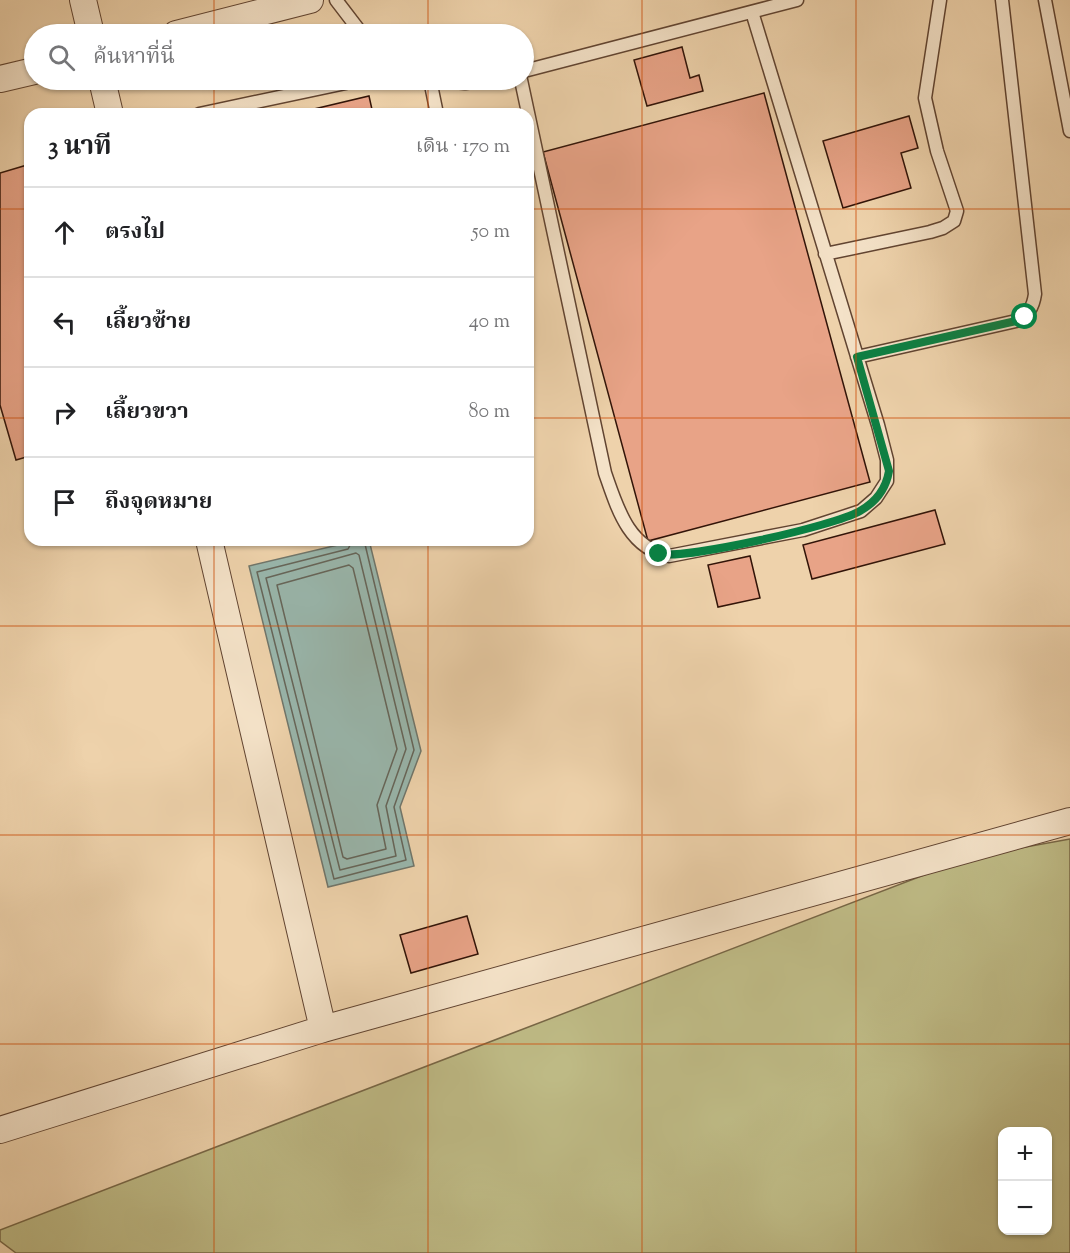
<!DOCTYPE html>
<html lang="th">
<head>
<meta charset="utf-8">
<style>
  body { margin:0; font-family:"Sorts Mill Goudy","Noto Serif Thai",serif; background:#f6f6f6; color:#202124 }
  .controls { position:absolute; right:18px; bottom:18px; display:grid; overflow:hidden; border-radius:12px; box-shadow:0 2px 4px #0004 }
  .controls button { width:54px; height:54px; display:grid; place-items:center; padding:0; border:0; border-bottom:2px solid #e0e0e0; background:#fff; color:#202124; font:30px sans-serif }
  .stop { position:absolute; width:18px; height:18px; margin:-14px; border:4px solid #0b8043; border-radius:50%; background:#fff }
  .stop.end { background:#0b8043; border-color:#fff; box-shadow:0 2px 6px #0008 }
  .list { margin:0; padding:0; list-style:none }
  h2 { display:flex; justify-content:space-between; align-items:center; height:78px; margin:0; padding:0 24px; font-size:26px }
  h2 small { font-size:20px; font-weight:400; color:#757577 }
  .list li { display:grid; grid-template-columns:39px 1fr auto; gap:18px; align-items:center; box-sizing:border-box; height:90px; padding:0 24px; border-top:2px solid #e0e0e0 }
  .list b { display:block; font-size:22px; white-space:nowrap }
  .list em { font-size:20px; font-style:normal; color:#757577 }
  .icon { flex:none; width:33px; height:33px; fill:none; stroke:currentColor; stroke-width:2; stroke-linecap:round; stroke-linejoin:round }
  .map { position:relative; flex:none; width:1070px; height:1253px; overflow:hidden }
  .search { position:absolute; background:#fff; box-shadow:0 2px 4px #0004; left:24px; top:24px; width:510px; height:66px; display:flex; align-items:center; gap:15px; box-sizing:border-box; padding:0 21px; border-radius:33px; color:#757577; font-size:22px }
  .panel { position:absolute; background:#fff; box-shadow:0 2px 4px #0004; left:24px; top:108px; width:510px; height:438px; border-radius:18px }
  .map>svg:first-child { display:block }
  .green { fill:#beba85; stroke:#786746; stroke-width:1.5; fill-rule:evenodd }
  .water { fill:#99b7ad; stroke:#70766b; stroke-width:1.5 }
  .lines { fill:none; stroke-linecap:round; stroke-linejoin:round }
  .shore { stroke:#66665a; stroke-width:1.5 }
  .building { fill:#e8a387; stroke:#321408; stroke-width:1.5 }
  .service-casing { stroke:#614431; stroke-width:15 }
  .minor-casing { stroke:#614431; stroke-width:28 }
  .service { stroke:#f4e2c8; stroke-width:12 }
  .minor { stroke:#f4e2c8; stroke-width:26 }
  .route { stroke:#0b8043; stroke-width:8 }
  .grid { fill:none; stroke:#cd4f0b; stroke-width:1.5; stroke-opacity:0.55 }
</style>
</head>
<body>
<div class="map">
<svg width="1070" height="1253" viewBox="0 0 1070 1253">
  <rect width="100%" height="100%" fill="#eed2ab"/>
  <filter id="stains"><feTurbulence type="fractalNoise" baseFrequency=".00333" numOctaves="4"/><feColorMatrix values="0 0 0 0 .2 0 0 0 0 .09 0 0 0 0 .02 0 0 0 .5 -.17"/></filter>
  <radialGradient id="worn" r=".72"><stop offset=".6" stop-color="#630" stop-opacity="0"/><stop offset="1" stop-color="#630" stop-opacity=".3"/></radialGradient>
  <path class="green" d="M1070 839V1253H16L0 1241V1230L971 857ZM1002 1132H1048V1230H1002Z"/>
  <path class="water" d="M359 540H369L421 751 400 807 414 866 328 887 249 566Z"/>
  <g class="lines">
    <path class="shore" d="M353 540 348 549 257 572 334 879 406 860 394 807 414 750 364 540
      M356 553 359 555 406 749 386 806 396 856 340 870 266 578Z
      M349 565 353 568 397 749 377 805 386 849 347 859 343 857 277 585Z"/>
  </g>
  <path class="building" d="M682 47 690 78 699 75 703 91 647 106 634 60Z
    M764 93 870 482 648 541 543 152Z
    M369 96 373 114H293Z
    M909 116 918 148 901 153 911 188 843 208 823 141Z
    M27 165 30 174V456L16 460 0 405V173Z
    M935 510 945 544 812 579 803 545Z
    M750 556 760 598 718 607 708 565Z
    M467 916 478 954 411 973 400 935Z"/>
  <g class="lines">
    <g class="service-casing">
      <path id="service" d="M336 0 362 34
        M1045 0 1070 131
        M524 71 797 0
        M430 80 437 114
        M431 80 465 83 488 80
        M521 80 605 473C617 507 628 548 669 556L803 530 861 511 876 498 887 481V460L878 425 752 12
        M199 114 360 80
        M825 254 930 232 943 228 954 221 957 211 937 151 925 98 940 0
        M857 357 1016 321C1028 315 1033 308 1035 294L1002 0"/>
    </g>
    <g class="minor-casing">
      <path id="minor" d="M83 0 91 34
        M176 34 310 0
        M0 79 34 71
        M102 80 110 114
        M209 540 323 1029
        M0 1130 323 1029 1070 821"/>
    </g>
    <use href="#service" class="service"/>
    <use href="#minor" class="minor"/>
  </g>
  <g class="lines">
    <path class="route" d="M659 554C688 559 834 526 860 511 876 502 886 489 889 471L857 357 1016 321 1025 317"/>
  </g>
  <path class="grid" d="M214 0V34M428 0V34M642 0V1253M856 0V1253M214 80V114M428 80V114M0 209H30M528 209H1070M0 418H30M528 418H1070M214 540V1253M428 540V1253M0 626H1070M0 835H1070M0 1044H1070"/>
  <rect width="100%" height="100%" filter="url(#stains)"/>
  <rect width="100%" height="100%" fill="url(#worn)"/>
</svg>
<div class="controls">
<button>+</button>
<button>−</button>
</div>
<div class="stop" style="left:1025px;top:317px"></div>
<div class="stop end" style="left:659px;top:554px"></div>
<div class="search"><svg class="icon" aria-label="search" viewBox="0 0 24 24"><circle cx="10" cy="10" r="6"/><path d="M15 15l6 6"/></svg>ค้นหาที่นี่</div>
<section class="panel">
<h2>3 นาที<small>เดิน · 170 m</small></h2>
<ul class="list">
<li><svg class="icon" aria-label="ahead" viewBox="0 0 24 24"><path d="M12 20V5M6 11l6-6 6 6"/></svg><div><b>ตรงไป</b></div><em>50 m</em></li>
<li><svg class="icon" aria-label="left" viewBox="0 0 24 24"><path d="M17 20v-9H6M10 6l-5 5 5 5"/></svg><div><b>เลี้ยวซ้าย</b></div><em>40 m</em></li>
<li><svg class="icon" aria-label="right" viewBox="0 0 24 24"><path d="M7 20v-9h11M14 6l5 5-5 5"/></svg><div><b>เลี้ยวขวา</b></div><em>80 m</em></li>
<li><svg class="icon" aria-label="arrive" viewBox="0 0 24 24"><path d="M6 21V4h12l-3 4 3 4H6"/></svg><div><b>ถึงจุดหมาย</b></div></li>
</ul>
</section>
</div>
</body>
</html>
